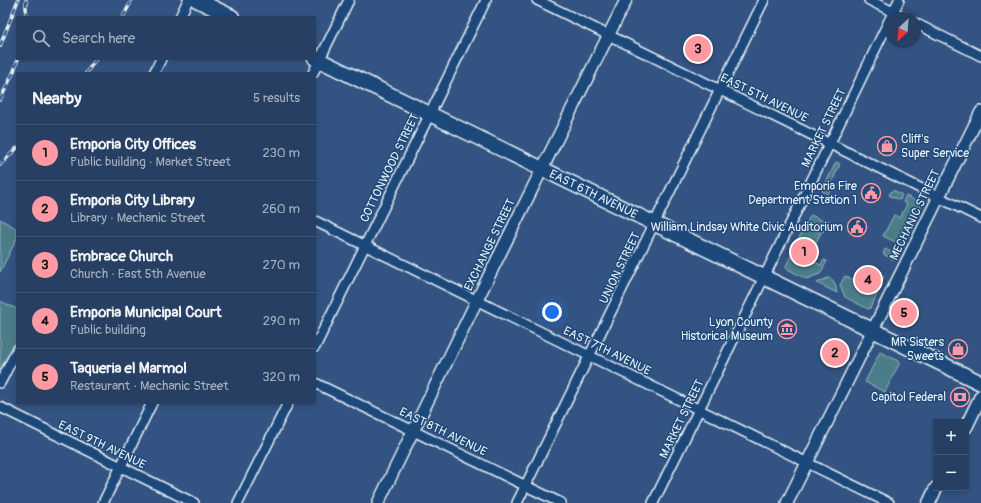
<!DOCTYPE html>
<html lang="en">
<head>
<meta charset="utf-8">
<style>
  body { margin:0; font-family:Pangolin,sans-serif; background:#2e4668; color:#f1f3f6 }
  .controls { position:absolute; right:12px; bottom:12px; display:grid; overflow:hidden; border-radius:0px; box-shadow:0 2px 6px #0003 }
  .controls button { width:36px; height:36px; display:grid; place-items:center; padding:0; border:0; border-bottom:1px solid #425877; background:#263f62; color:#f1f3f6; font:20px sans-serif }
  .compass { position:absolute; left:885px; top:12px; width:36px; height:36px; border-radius:50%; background:#263f62; box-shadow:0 2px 6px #0003; rotate:206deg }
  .you { position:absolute; left:552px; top:312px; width:14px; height:14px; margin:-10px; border:3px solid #fff; border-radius:50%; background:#1a73e8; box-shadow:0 0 0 6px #1a73e833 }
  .badge { display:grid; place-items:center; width:26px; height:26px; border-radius:50%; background:#ff9aa2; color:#111; font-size:13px; font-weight:700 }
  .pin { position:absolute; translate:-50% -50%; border:2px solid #fff; box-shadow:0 1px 4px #0006 }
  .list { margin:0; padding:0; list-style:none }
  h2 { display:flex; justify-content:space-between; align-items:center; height:52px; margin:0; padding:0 16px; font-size:17px }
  h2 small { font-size:13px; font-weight:400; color:#a4afbe }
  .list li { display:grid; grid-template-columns:26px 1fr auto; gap:12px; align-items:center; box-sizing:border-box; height:56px; padding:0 16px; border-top:1px solid #425877 }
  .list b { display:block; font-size:15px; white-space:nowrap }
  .list p { margin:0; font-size:13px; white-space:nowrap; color:#a4afbe }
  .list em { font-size:13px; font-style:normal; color:#a4afbe }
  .icon { flex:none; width:22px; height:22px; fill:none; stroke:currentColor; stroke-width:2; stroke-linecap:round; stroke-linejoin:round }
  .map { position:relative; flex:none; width:981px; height:503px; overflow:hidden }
  .search { position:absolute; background:#263f62; box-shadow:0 2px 6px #0003; left:16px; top:16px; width:300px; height:44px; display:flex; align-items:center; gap:10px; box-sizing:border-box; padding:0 14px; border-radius:0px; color:#a4afbe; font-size:15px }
  .panel { position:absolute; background:#263f62; box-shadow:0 2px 6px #0003; left:16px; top:72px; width:300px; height:332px; border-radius:0px }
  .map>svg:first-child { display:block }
  .green { fill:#4b7d89; stroke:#9ab7c0 }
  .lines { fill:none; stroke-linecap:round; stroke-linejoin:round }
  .minor-casing { stroke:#e8f1f8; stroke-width:12 }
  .tertiary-casing { stroke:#e8f1f8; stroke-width:14 }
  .secondary-casing { stroke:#e8f1f8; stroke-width:15 }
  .primary-casing { stroke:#e8f1f8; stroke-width:17 }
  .minor { stroke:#1f4a7a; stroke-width:9 }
  .tertiary { stroke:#1f4a7a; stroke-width:11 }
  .secondary { stroke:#1f4a7a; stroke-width:12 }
  .primary { stroke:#1f4a7a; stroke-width:14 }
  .rail-casing { stroke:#e8f1f8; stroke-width:3.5 }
  .rail { stroke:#1f4a7a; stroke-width:2; stroke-dasharray:6; stroke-linecap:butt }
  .labels { text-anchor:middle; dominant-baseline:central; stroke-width:3; stroke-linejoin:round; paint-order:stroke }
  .street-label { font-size:12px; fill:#e8f1f8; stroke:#1f4a7a }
  .poi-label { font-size:12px; fill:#e8f1f8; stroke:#1f4a7a; text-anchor:end }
</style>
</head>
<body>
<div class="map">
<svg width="981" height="503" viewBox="0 0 981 503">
  <rect width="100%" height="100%" fill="#335482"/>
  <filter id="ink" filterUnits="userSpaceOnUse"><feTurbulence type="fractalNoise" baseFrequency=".025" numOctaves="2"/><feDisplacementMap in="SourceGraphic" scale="8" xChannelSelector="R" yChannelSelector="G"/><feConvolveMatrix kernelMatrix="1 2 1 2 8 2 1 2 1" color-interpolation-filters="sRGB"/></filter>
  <g filter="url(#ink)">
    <path class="green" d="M836 162 840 164 830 186 832 187 828 194 822 191Z
      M893 190 902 195 900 200 890 196 889 194Z
      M906 196 922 204 902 245 883 236 894 215 900 218 907 204 903 202Z
      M811 215 826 222 827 220 829 221 823 232 806 224Z
      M0 219 17 229V238L0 272Z
      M805 226 821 233 816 242 812 240 808 247 797 242Z
      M796 244 807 250 804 257 821 265 824 260 827 261 820 274 806 279 786 268V266Z
      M885 249 897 255 894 260 883 254Z
      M874 271 884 276 881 284 870 278Z
      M845 276 866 286 869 280 878 284 877 287 880 289 870 308 868 309 845 297 840 285Z
      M828 278C835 278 836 287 837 293L817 283Z
      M0 301 17 309V340L0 375Z
      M880 352 900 362 885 392 865 382Z"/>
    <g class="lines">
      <g class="minor-casing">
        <path id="minor" d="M537 0 981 218
          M869 0 905 18
          M180 17 188 0
          M915 23 981 56
          M154 73 161 59
          M313 73 349 0
          M315 221 889 503
          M315 347 486 0
          M0 383 17 350
          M315 383 561 503
          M0 407 194 503
          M103 503 152 403
          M238 503 288 403
          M517 503 764 0
          M653 503 830 143 899 0"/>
      </g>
      <g class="tertiary-casing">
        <path id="tertiary" d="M378 503 477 300 626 0
          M787 503 981 112"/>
      </g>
      <g class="secondary-casing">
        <path id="secondary" d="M966 427 981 396
          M929 503 936 488"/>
      </g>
      <g class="primary-casing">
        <g id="primary">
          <path d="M197 0 232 17"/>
          <path id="s1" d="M315 58 981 383"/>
        </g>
      </g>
      <use href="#minor" class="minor"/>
      <use href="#tertiary" class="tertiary"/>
      <use href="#secondary" class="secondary"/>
      <use href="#primary" class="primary"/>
      <g class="rail-casing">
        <path id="rail" d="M26 0V17
          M123 17 132 0
          M0 46 18 0
          M86 73 96 59
          M0 100 14 71 18 59
          M0 165 17 148"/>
      </g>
      <use href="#rail" class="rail"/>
    </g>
  </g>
  <defs>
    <g id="shop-ring" transform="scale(1)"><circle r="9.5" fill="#1f4a7a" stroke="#ff9aa2" stroke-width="1.5"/><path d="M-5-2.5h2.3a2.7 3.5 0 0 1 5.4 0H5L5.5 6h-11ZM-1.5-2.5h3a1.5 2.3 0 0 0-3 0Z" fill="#ff9aa2"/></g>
    <g id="civic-ring" transform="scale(1)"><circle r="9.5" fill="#1f4a7a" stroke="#ff9aa2" stroke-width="1.5"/><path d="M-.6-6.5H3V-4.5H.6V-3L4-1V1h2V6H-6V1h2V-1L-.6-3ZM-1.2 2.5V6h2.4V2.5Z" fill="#ff9aa2"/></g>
    <g id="museum-ring" transform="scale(1)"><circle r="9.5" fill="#1f4a7a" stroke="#ff9aa2" stroke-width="1.5"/><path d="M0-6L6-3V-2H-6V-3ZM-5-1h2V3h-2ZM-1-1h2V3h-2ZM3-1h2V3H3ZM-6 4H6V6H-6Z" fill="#ff9aa2"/></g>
    <g id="bank-ring" transform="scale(1)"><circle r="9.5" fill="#1f4a7a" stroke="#ff9aa2" stroke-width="1.5"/><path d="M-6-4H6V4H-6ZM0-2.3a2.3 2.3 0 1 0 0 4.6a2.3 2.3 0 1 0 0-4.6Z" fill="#ff9aa2"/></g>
  </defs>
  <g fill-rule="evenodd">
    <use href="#shop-ring" x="887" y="146"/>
    <use href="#civic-ring" x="871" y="193"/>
    <use href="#civic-ring" x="857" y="227"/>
    <use href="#museum-ring" x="787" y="329"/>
    <use href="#shop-ring" x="958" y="349"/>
    <use href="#bank-ring" x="960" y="397"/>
  </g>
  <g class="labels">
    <g class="street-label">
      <text transform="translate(764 98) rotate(26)">EAST 5TH AVENUE</text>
      <text transform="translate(824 128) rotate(-64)">MARKET STREET</text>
      <text transform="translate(390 168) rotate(-64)">COTTONWOOD STREET</text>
      <text stroke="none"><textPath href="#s1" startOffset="310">EAST 6TH AVENUE</textPath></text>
      <text transform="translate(915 215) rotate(-64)">MECHANIC STREET</text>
      <text transform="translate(490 245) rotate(-64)">EXCHANGE STREET</text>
      <text transform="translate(620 268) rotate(-64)">UNION STREET</text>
      <text transform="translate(607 351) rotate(26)">EAST 7TH AVENUE</text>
      <text transform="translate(682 419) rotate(-64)">MARKET STREET</text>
      <text transform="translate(443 432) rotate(26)">EAST 8TH AVENUE</text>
      <text transform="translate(102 445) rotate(26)">EAST 9TH AVENUE</text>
    </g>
    <g class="poi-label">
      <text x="901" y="139" text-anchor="start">Cliff's<tspan x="901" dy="14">Super Service</tspan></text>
      <text x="857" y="186">Emporia Fire<tspan x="857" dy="14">Department Station 1</tspan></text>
      <text x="843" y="227">William Lindsay White Civic Auditorium</text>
      <text x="773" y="322">Lyon County<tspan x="773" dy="14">Historical Museum</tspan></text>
      <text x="944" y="342">MR Sisters<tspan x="944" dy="14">Sweets</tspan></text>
      <text x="946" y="397">Capitol Federal</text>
    </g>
  </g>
</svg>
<div class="controls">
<button>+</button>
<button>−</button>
</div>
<svg class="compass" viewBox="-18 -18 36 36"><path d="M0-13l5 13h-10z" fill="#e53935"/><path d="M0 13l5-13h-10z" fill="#a4afbe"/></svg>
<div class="you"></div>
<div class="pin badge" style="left:804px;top:252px">1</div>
<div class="pin badge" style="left:835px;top:353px">2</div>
<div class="pin badge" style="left:698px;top:49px">3</div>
<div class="pin badge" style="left:868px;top:280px">4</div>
<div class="pin badge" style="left:904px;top:313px">5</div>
<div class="search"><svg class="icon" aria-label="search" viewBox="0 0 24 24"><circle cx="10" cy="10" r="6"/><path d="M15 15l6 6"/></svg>Search here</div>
<section class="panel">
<h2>Nearby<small>5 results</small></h2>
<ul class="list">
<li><span class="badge">1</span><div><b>Emporia City Offices</b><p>Public building · Market Street</p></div><em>230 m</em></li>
<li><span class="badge">2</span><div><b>Emporia City Library</b><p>Library · Mechanic Street</p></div><em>260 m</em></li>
<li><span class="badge">3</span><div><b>Embrace Church</b><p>Church · East 5th Avenue</p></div><em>270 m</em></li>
<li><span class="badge">4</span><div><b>Emporia Municipal Court</b><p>Public building</p></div><em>290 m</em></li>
<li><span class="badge">5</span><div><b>Taqueria el Marmol</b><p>Restaurant · Mechanic Street</p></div><em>320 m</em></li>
</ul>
</section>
</div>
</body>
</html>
